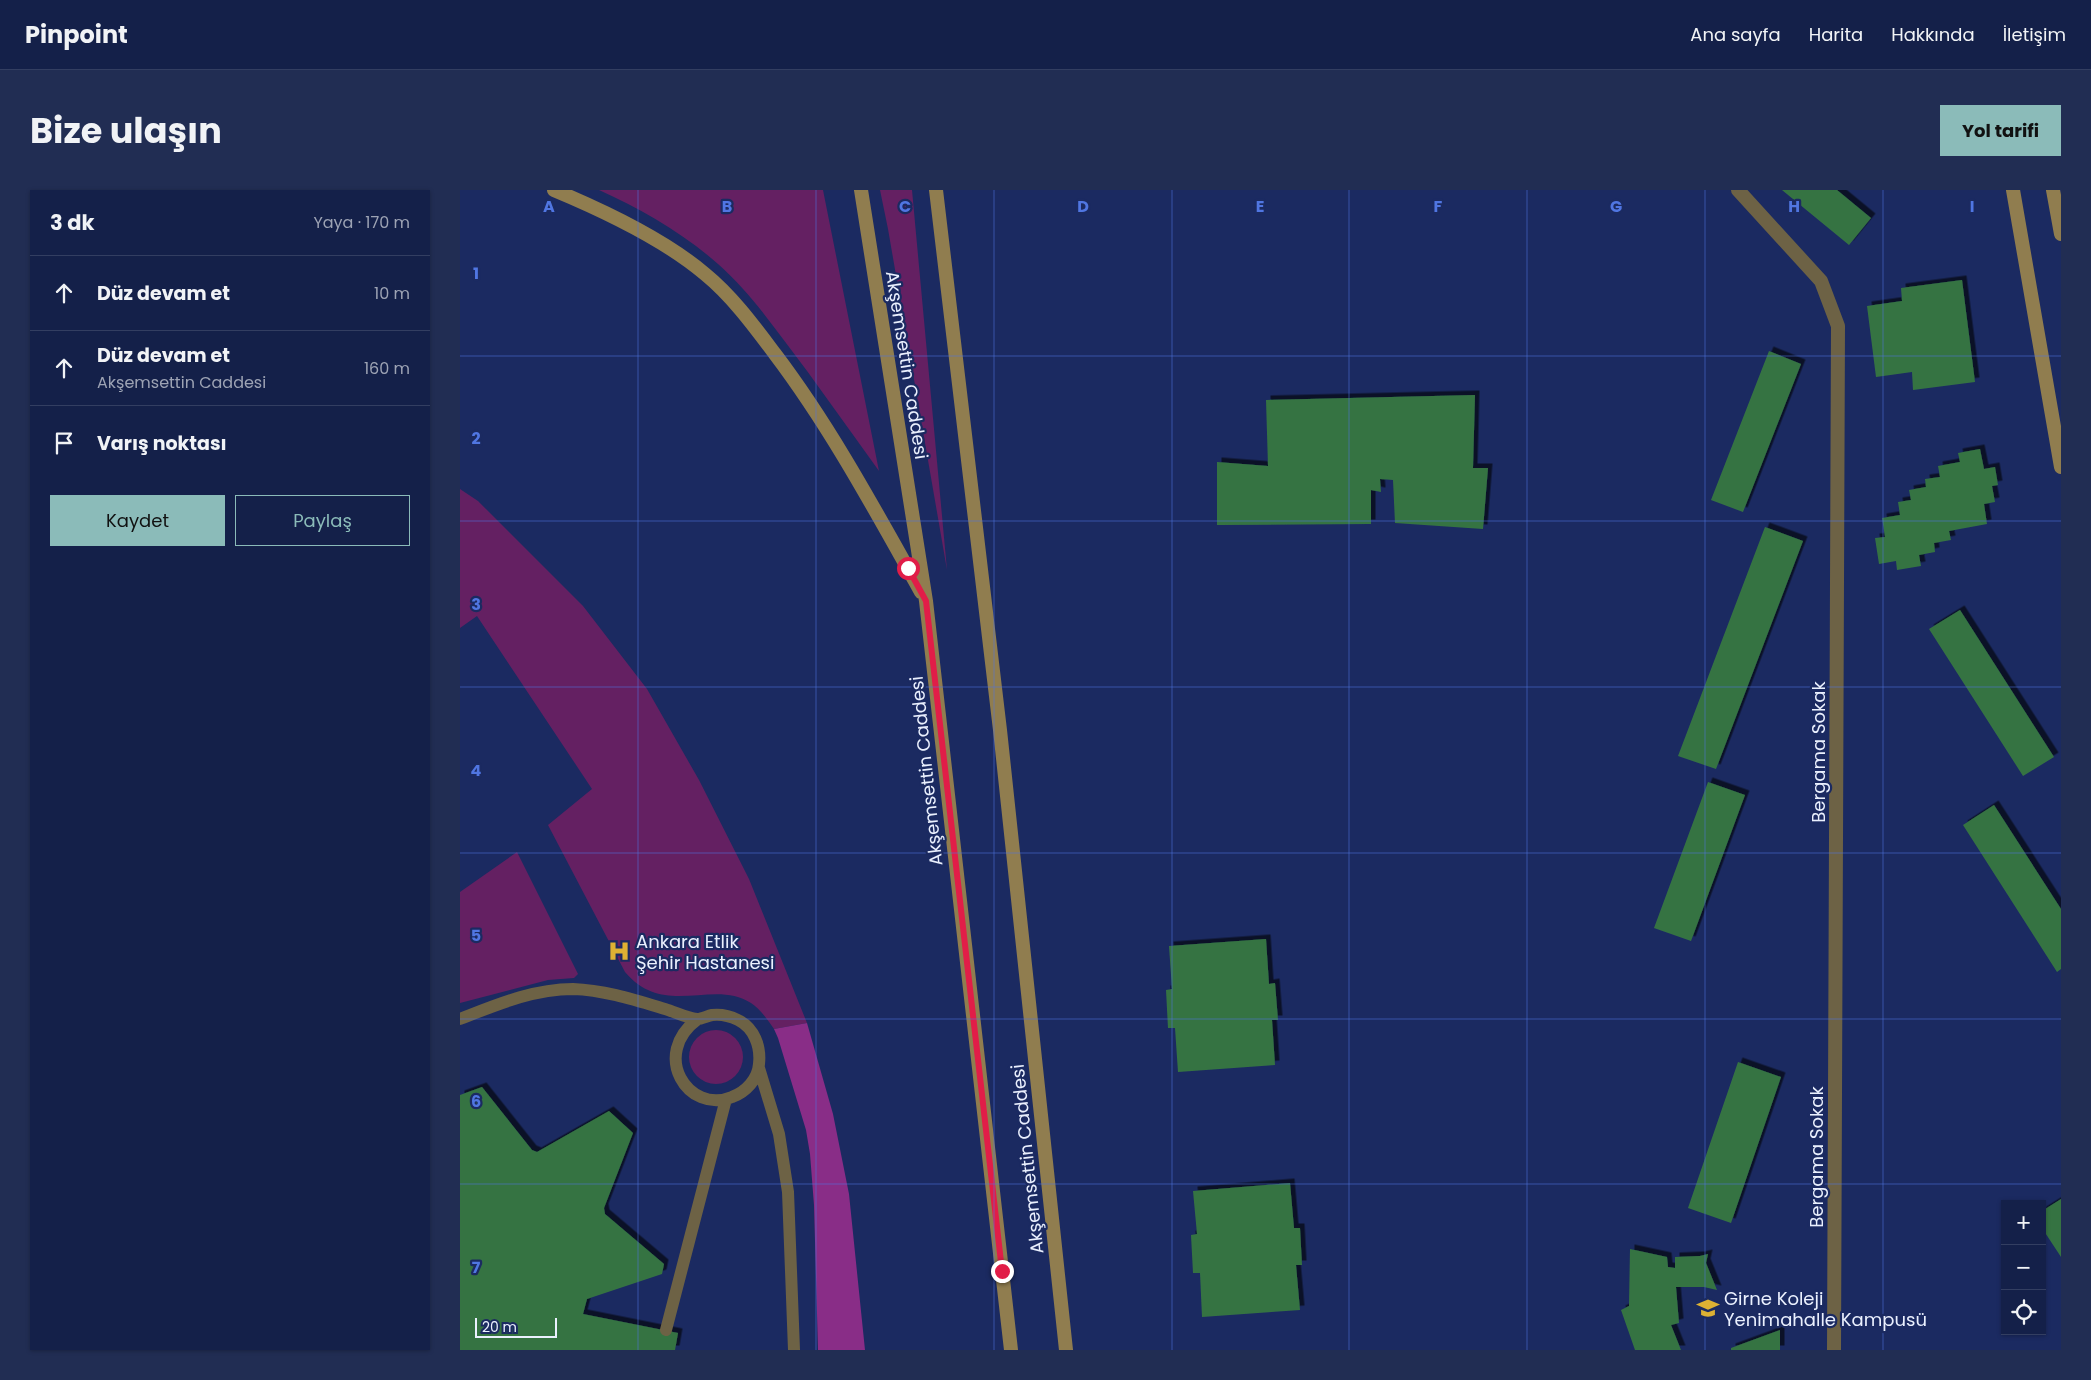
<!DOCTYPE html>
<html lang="tr">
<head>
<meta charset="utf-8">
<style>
  body { margin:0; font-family:Poppins,sans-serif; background:#212d53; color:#f1f3f6 }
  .controls { position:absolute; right:15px; bottom:15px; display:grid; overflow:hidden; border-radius:0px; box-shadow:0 1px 4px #0004 }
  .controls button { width:45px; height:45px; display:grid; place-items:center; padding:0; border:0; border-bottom:1px solid #333e61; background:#142049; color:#f1f3f6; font:25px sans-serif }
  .scale { position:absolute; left:15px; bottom:12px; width:82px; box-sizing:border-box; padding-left:5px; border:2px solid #eaf0fe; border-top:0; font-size:14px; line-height:18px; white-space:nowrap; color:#eaf0fe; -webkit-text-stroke:4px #1b2a61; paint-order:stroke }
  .stop { position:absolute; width:15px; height:15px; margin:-11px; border:4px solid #e11d48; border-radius:50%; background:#fff }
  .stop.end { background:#e11d48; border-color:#fff; box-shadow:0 1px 5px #0008 }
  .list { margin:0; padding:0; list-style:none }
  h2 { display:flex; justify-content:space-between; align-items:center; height:65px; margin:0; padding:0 20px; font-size:21px }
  h2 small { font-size:16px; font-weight:400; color:#9da3b4 }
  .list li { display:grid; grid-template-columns:32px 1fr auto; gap:15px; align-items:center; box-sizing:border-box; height:75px; padding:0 20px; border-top:1px solid #333e61 }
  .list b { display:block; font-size:19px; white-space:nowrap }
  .list p { margin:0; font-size:16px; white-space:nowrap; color:#9da3b4 }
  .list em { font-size:16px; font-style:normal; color:#9da3b4 }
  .actions { display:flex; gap:10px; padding:15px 20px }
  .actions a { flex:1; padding:11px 0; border:1px solid #8bbbb9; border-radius:0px; text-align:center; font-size:18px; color:#8bbbb9 }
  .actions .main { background:#8bbbb9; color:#111 }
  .icon { flex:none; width:28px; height:28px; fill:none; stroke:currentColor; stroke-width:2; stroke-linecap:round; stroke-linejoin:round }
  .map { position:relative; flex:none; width:1601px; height:1160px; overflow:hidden; border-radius:0px }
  header { display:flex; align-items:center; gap:30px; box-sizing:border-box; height:70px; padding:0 25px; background:#142049; border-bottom:1px solid #333e61 }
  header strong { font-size:24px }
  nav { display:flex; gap:28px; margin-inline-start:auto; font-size:18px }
  .intro { display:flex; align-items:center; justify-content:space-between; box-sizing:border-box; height:120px; padding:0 30px }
  h1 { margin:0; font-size:35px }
  .button { padding:12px 22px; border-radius:0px; background:#8bbbb9; color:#111; font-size:18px; font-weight:700 }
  main { display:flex; gap:30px; padding:0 30px }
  aside { flex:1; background:#142049; border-radius:0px; box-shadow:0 1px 4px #0004 }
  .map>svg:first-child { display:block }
  .green { fill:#642062 }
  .forest { fill:#892d87 }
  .building { fill:#367343; filter:url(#shadow) }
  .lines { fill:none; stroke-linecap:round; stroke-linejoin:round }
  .service { stroke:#6d6245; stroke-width:12 }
  .minor { stroke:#6d6245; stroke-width:14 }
  .secondary { stroke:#907d4f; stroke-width:14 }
  .route { stroke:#e11d48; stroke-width:6 }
  .grid { fill:none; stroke:#5076e2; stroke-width:1; stroke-opacity:0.55 }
  .labels { text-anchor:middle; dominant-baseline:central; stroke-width:4.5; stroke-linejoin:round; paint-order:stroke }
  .street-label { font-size:18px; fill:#eaf0fe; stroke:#1b2a61 }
  .poi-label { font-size:18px; fill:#eaf0fe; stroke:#1b2a61; text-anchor:start }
  .grid-label { font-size:16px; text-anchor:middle; font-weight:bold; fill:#5076e2; stroke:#1b2a61; stroke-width:4.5; stroke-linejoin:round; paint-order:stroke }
</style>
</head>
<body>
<header>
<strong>Pinpoint</strong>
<nav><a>Ana sayfa</a><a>Harita</a><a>Hakkında</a><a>İletişim</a></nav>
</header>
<div class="intro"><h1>Bize ulaşın</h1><a class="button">Yol tarifi</a></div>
<main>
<aside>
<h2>3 dk<small>Yaya · 170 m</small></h2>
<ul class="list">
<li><svg class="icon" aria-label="ahead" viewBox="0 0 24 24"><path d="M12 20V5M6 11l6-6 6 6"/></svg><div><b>Düz devam et</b></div><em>10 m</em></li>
<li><svg class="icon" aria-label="ahead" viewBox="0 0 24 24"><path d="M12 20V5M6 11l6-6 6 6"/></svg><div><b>Düz devam et</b><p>Akşemsettin Caddesi</p></div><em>160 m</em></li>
<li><svg class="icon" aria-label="arrive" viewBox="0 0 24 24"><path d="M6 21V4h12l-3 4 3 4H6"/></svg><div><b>Varış noktası</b></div></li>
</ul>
<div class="actions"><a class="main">Kaydet</a><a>Paylaş</a></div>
</aside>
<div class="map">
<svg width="1601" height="1160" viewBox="0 0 1601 1160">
  <defs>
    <filter id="shadow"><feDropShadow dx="4.5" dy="-4.5" stdDeviation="0" flood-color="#0009"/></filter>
  </defs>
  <rect width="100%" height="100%" fill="#1b2a61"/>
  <path class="green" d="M139 0H363L419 281C387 237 356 192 323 149 303 122 283 96 258 74 223 43 181 19 139 0Z
    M420 0H452L487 380 428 39Z
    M0 299 18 311 123 416 187 499 239 590 289 689 347 833 314 839C307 829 301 820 291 813 253 788 205 829 165 782L88 635 132 599 17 426 0 438Z
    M57 662 118 784 114 788 88 790 0 813V702Z
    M229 867a27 27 0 1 1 54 0a27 27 0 1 1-54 0Z"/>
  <path class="forest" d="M347 833 373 924 389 1004 405 1160H358L354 1015 350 964 346 940 318 848 314 839Z"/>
  <path class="building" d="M1322 0H1377L1411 28 1389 55Z
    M1502 90 1515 192 1453 200 1452 182 1416 187 1407 116 1442 111 1441 98Z
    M1309 161 1341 174 1283 322 1251 310Z
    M1015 205 1013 278H1028L1023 339 935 333 933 290 920 289 921 302 911 300V334L757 335V272L808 276 806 210Z
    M1520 259 1524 279 1535 277 1538 295 1532 296 1535 312 1524 314 1527 334 1489 341 1491 350 1474 353 1475 362 1459 365 1461 376 1437 380 1436 371 1419 374 1415 348 1425 347 1422 328 1440 325 1438 312 1451 310 1449 300 1466 297 1465 289 1480 287 1478 276 1500 272 1498 263Z
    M1305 337 1343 351 1256 579 1218 566Z
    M1500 420 1594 567 1563 586 1469 439Z
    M1248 592 1285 605 1231 751 1194 738Z
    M1534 615 1601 719V779L1597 782 1503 635Z
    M806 749 809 794 815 793 818 830H812L815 875 718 882 715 838H708L706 800 712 799 709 756Z
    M1278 872 1321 887 1271 1033 1228 1018Z
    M22 897 72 960 77 962 149 921 173 943 144 1018 145 1024 204 1074 202 1084 127 1109 123 1124 218 1143 215 1160H0V905Z
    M830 993 834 1038H840L842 1075H836L840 1120 742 1127 740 1083H733L731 1045 737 1044 733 1001Z
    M1601 1009V1067L1582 1038V1021Z
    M1170 1059 1207 1067 1208 1077 1215 1078V1067L1240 1066 1248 1064 1246 1073 1257 1100 1244 1097H1216L1219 1133 1211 1135 1221 1160H1175L1161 1120 1169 1116Z
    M1320 1140V1160H1271V1158Z"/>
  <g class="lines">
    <path class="service" d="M0 829C36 815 73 799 113 799 144 800 175 810 205 819 215 822 227 828 237 829 242 829 247 826 252 825 261 824 270 826 278 830 294 838 301 856 299 874 298 889 286 902 272 907 228 925 190 864 238 829
      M299 878 319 944 328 1002 334 1160
      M206 1140 266 909"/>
    <path class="minor" d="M1278 0 1361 91 1378 136 1374 1160"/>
    <path class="secondary" d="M94 0C142 20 205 50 245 84 272 106 294 136 315 164 371 238 415 320 461 402
      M401 0 466 411 551 1160
      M476 0 540 540 606 1160
      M1553 0 1601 277
      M1593 0 1601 44"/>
  </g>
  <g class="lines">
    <path class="route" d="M448 378 466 411 542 1081"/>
  </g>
  <path class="grid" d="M178 0V1160M356 0V1160M534 0V1160M712 0V1160M889 0V1160M1067 0V1160M1245 0V1160M1423 0V1160M0 166H1601M0 331H1601M0 497H1601M0 663H1601M0 829H1601M0 994H1601"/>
  <defs>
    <g id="hospital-bare" transform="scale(1.725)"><path d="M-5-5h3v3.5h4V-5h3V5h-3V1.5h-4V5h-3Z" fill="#ddb133" stroke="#1b2a61" stroke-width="2.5" paint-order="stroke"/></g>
    <g id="university-bare" transform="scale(1.725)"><path d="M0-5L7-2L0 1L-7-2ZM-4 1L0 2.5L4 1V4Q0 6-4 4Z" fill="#ddb133" stroke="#1b2a61" stroke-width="2.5" paint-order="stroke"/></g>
  </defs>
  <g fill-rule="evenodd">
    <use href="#hospital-bare" x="159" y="761"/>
    <use href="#university-bare" x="1248" y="1118"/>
  </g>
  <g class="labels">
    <g class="street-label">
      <text transform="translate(447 175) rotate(81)">Akşemsettin Caddesi</text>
      <text transform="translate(1358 562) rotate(-90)">Bergama Sokak</text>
      <text transform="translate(466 581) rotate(-96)">Akşemsettin Caddesi</text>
      <text transform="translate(1356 967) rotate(-90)">Bergama Sokak</text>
      <text transform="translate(567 969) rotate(-96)">Akşemsettin Caddesi</text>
    </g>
    <g class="poi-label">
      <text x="176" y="751">Ankara Etlik<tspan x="176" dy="21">Şehir Hastanesi</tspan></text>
      <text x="1264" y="1108">Girne Koleji<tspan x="1264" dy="21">Yenimahalle Kampusü</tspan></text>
    </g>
  </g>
  <g class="grid-label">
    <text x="89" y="22">A</text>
    <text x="267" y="22">B</text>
    <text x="445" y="22">C</text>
    <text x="623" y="22">D</text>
    <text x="800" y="22">E</text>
    <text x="978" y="22">F</text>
    <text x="1156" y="22">G</text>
    <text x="1334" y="22">H</text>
    <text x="1512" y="22">I</text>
    <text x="16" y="89">1</text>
    <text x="16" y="254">2</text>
    <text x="16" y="420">3</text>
    <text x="16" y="586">4</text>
    <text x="16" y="751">5</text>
    <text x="16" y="917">6</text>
    <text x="16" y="1083">7</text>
  </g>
</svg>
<div class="controls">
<button>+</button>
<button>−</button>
<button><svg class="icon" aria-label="locate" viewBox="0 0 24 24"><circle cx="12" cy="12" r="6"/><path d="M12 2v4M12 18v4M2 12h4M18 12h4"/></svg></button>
</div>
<div class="scale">20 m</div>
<div class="stop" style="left:448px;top:378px"></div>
<div class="stop end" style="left:542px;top:1081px"></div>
</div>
</main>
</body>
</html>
